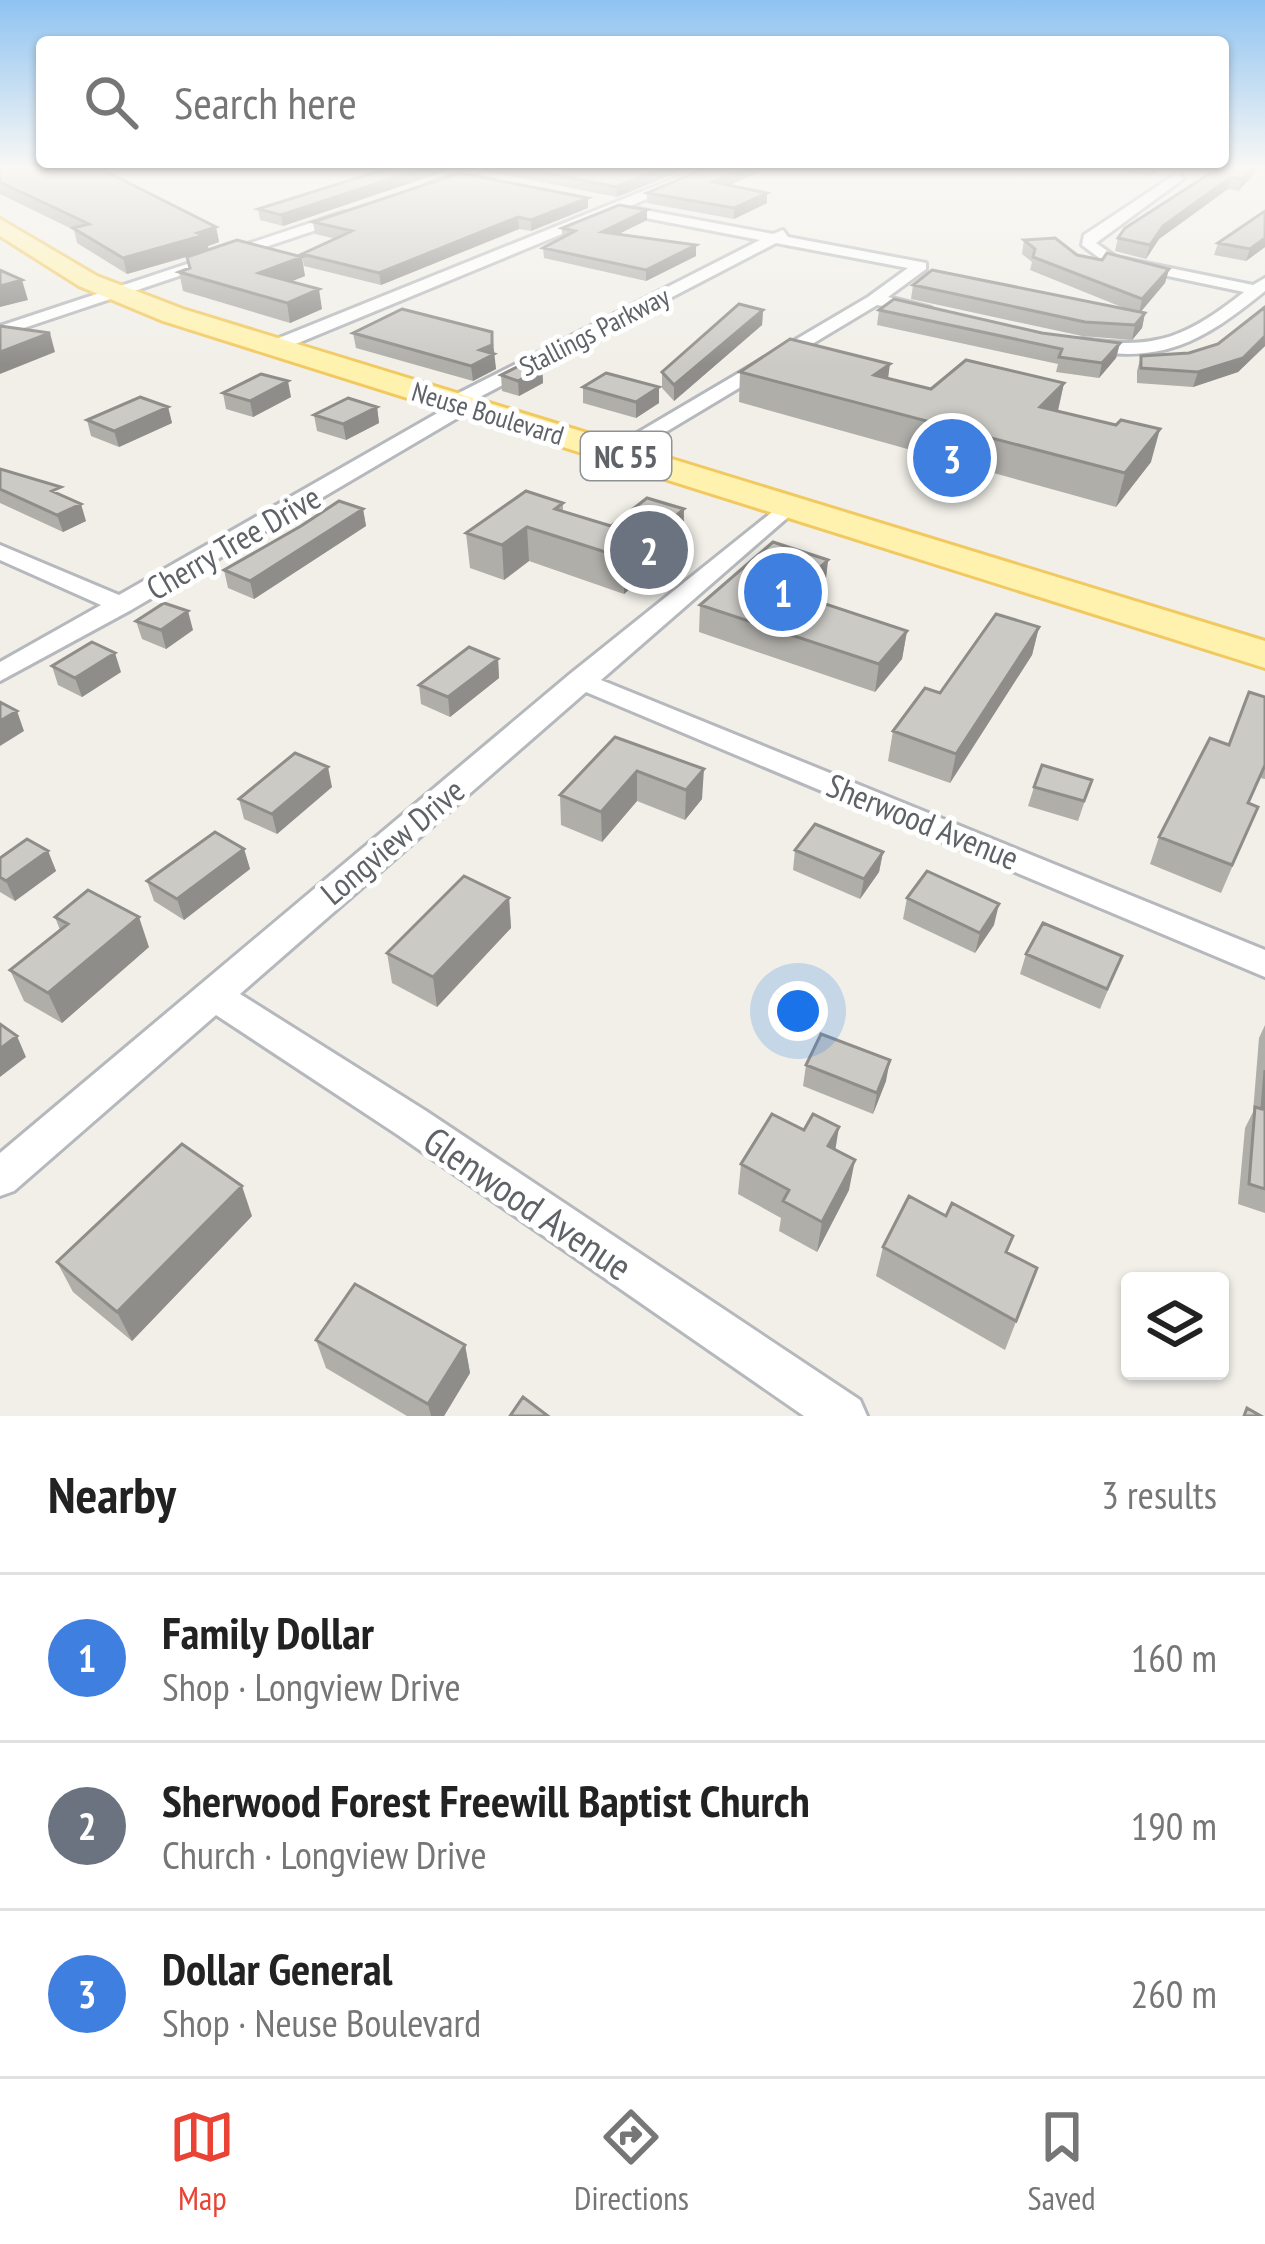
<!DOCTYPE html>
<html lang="en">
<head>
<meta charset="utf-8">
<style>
  body { margin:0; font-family:"PT Sans Narrow",sans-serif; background:#f2f2f2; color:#222 }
  .controls { position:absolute; right:36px; bottom:36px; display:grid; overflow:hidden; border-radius:12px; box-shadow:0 3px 9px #0004 }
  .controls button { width:108px; height:108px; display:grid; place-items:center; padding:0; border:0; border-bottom:3px solid #e0e0e0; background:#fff; color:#222; font:60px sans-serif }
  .you { position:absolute; left:798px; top:1011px; width:42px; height:42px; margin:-30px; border:9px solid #fff; border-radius:50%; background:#1a73e8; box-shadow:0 0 0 18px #1a73e833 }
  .badge { display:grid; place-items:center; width:78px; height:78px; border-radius:50%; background:#ea4335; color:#fff; font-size:39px; font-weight:700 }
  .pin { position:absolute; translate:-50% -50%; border:6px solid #fff; box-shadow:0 3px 12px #0006 }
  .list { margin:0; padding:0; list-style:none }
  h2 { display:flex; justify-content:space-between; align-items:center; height:156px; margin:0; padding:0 48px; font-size:51px }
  h2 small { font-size:39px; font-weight:400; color:#767676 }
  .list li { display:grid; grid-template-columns:78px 1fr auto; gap:36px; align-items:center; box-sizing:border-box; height:168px; padding:0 48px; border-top:3px solid #e0e0e0 }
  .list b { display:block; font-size:45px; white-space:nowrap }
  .list p { margin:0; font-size:39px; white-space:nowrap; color:#767676 }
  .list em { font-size:39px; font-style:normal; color:#767676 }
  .icon { flex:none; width:66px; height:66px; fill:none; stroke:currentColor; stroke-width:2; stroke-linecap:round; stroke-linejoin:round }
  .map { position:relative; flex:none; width:1265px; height:1416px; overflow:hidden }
  .search { position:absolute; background:#fff; box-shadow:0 3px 9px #0004; left:36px; right:36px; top:36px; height:132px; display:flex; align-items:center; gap:30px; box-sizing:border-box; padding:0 42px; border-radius:12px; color:#767676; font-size:45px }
  .sheet { height:660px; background:#fff }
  nav { display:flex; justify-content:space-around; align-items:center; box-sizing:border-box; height:168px; border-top:3px solid #e0e0e0; background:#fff; font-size:33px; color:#767676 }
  nav a { display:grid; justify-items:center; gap:6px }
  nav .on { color:#ea4335 }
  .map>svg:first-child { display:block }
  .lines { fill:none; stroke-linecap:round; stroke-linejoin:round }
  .minor-casing { stroke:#b5b8bc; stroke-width:6 }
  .primary-casing { stroke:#f2c960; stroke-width:6 }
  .minor { fill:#fff; fill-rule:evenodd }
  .primary { fill:#fff2af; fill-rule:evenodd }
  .wall { fill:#afaea9 }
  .shaded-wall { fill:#8f8d8a }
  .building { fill:#cccac5; stroke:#8f8d8a; stroke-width:3 }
  .labels { text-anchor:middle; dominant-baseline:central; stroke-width:10; stroke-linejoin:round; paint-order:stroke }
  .far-street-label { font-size:27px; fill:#5f6368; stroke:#fff }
  .shield { fill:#fff; stroke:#8f9295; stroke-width:3 }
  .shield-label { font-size:30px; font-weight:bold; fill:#5f6368 }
  .street-label { font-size:33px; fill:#5f6368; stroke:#fff }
  .near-street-label { font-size:39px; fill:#5f6368; stroke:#fff }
</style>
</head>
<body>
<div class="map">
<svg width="1265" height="1416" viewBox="0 0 1265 1416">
  <rect width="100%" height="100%" fill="#f1efe8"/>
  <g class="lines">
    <g class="minor-casing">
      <path id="minor" d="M472 167H490L435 188 425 185Z
        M703 167H720L628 207 773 234 783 230 788 237 926 263V269L888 297 931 308 923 313 877 305 624 457H610V449L868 297 908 268 776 243 470 402 471 410 131 610 0 681V662L101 605 0 560V545L119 595 448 407 447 399 760 240 615 212 281 350H269V342Z
        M1179 172 1183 179 1096 243 1116 257 1253 285 1265 278V291C1202 342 1161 366 1078 348V340L1084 339C1156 351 1188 336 1244 292L1106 263 1082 245 1084 235Z
        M344 212 349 219 0 336V326Z
        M786 501 794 502V512L601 680 1265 950V977L586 692 240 994 426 1111 860 1400 867 1416H804L398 1135 216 1015 14 1191 0 1196V1153L570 674Z"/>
    </g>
    <g class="primary-casing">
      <path id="primary" d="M0 219 97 276 183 309 1265 641V668L163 321 79 286 0 236Z"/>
    </g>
    <use href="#minor" class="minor"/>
    <use href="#primary" class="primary"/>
  </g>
  <path class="wall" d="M0 167 216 227 219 242 208 246V250L305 276 290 282 322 309 290 323 183 291 179 272 189 268 187 257 127 274 77 243 74 230 0 194Z
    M392 167H458L283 226 260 220 258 209Z
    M489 167H691L617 197 489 172Z
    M708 167H770L729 185 767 203 734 219 647 203V193Z
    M1102 167H1165L1148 176Z
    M1220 167 1256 172 1238 191 1228 189 1159 239 1146 259 1115 251 1118 238Z
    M588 208 531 231 519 229 381 285 304 266 302 254 336 239 315 234 313 222Z
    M1265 211V247L1246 261 1214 255 1218 243Z
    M647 220 619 234 696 245V256L646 281 544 258 543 248 562 238V228Z
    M1024 240 1077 255 1169 269 1165 283 1140 312 1145 313 1142 328 1132 340 1082 336 911 299 913 285 1129 310 1030 270 1032 262 1022 254Z
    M1265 307V346L1238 372 1193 387 1137 383V371L1141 356 1189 353 1218 344Z
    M763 310 762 325 674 401 662 388V372Z
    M879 310 1042 333 1120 343 1116 358 1099 378 1056 372 1058 364 877 325Z
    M353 333 493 354 496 369 473 381 356 348Z
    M542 367 543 383 519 396 502 391 501 375Z
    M740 372 888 379 931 389 1064 383 1058 411 1151 462 1116 507 739 402Z
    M583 387H659V403L636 418 583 403Z
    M223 393 291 397 253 417 226 409Z
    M168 407 172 423 119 447 91 436 87 420Z
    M377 407 379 423 346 440 317 431 314 415Z
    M0 469 64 496 86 521 63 532 0 503Z
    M563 503V511L611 526 684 509 683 543 624 594 529 561 504 580 470 568 466 533Z
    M363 509 366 526 254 599 228 588 224 570Z
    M828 560 825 587 812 599 907 631 902 659 875 692 699 632 700 605Z
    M136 621 193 630 166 649 142 639Z
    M1039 627 1032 655 950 783 888 761 893 731 940 693Z
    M498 659 499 678 450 717 421 704 419 685Z
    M52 666 121 672 82 697 58 685Z
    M1265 697V779L1260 778 1249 804 1258 807 1221 893 1150 864 1159 837Z
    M615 737 702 799 685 820 637 801 602 842 561 825 560 795Z
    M1092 780 1078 821 1028 806 1034 787Z
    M332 787 277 834 244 819 239 799Z
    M244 849 250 869 184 920 154 901 147 881Z
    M795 850 883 852 879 872 860 899 793 870Z
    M48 851 56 871 15 901 0 892V858Z
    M509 898 511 928 437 1007 392 983 387 953Z
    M907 898 994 925 975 953 903 919Z
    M55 917 149 947 62 1023 24 1001 10 970 60 930Z
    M1026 954 1114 976 1100 1009 1020 974Z
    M1265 1025V1213L1238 1204 1245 1128 1253 1112 1259 1038Z
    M806 1065 886 1081 873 1114 803 1086Z
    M835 1150 849 1190 817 1252 779 1231 781 1218 738 1194 741 1164Z
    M252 1216 132 1341 73 1292 57 1262Z
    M946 1216 1013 1236 1007 1253 1037 1268 1005 1350 876 1276 883 1247Z
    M316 1340 465 1345 470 1373 444 1416H407L326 1368Z"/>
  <path class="shaded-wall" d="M427 167H458L283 226 281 215Z
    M666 167H691L617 197 616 187Z
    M748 167H770L712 193 713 182Z
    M1150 167H1165L1148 176Z
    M1253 167H1258L1256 172 1238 191 1242 179Z
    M1231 177 1228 189 1159 239 1146 259 1150 245 1163 226Z
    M767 193V203L734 219V208Z
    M588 198V208L531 231V220Z
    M647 210V220L602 242V232Z
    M518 217 519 229 381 285 379 273Z
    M216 227 219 242 208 246 209 250 127 274 123 258Z
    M1265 238V247L1246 261 1250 249Z
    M696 245V256L646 281V270Z
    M302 257 305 276 262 293 259 273Z
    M1169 269 1165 283 1139 314 1142 299Z
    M22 280 28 300 0 307V286Z
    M319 289 322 309 290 323 287 303Z
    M763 310 762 325 674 401V385Z
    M1145 313 1142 328 1132 340 1135 325Z
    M492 332 496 369 473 381 471 366Z
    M50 333 55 352 0 374V352Z
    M1265 336V346L1238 372 1193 387 1198 372Z
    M1120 343 1116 358 1099 378 1102 363Z
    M890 364 886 394 874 375Z
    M542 367 543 383 519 396 518 381Z
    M288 381 291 397 253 417 250 401Z
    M1064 383 1057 414 1040 407Z
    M659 387V403L636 418V402Z
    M168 407 172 423 119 447 114 431Z
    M377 407 379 423 346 440 343 424Z
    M1160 429 1151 462 1116 507 1125 473Z
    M81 504 86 521 63 532 57 515Z
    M363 509 366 526 254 599 250 581Z
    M684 509 683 543 624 594V558Z
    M527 527 529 561 504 580 502 545Z
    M828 560 825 587 790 620 792 593Z
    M188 611 193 630 166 649 161 630Z
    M1039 627 1032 655 950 783 956 754Z
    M907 631 902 659 875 692 879 664Z
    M115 653 121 672 82 697 75 678Z
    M498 659 499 678 450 717 448 697Z
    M17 711 24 731 0 746V721Z
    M328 767 332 787 277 834 272 814Z
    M704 769 702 799 685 820 686 790Z
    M637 771V801L602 842 601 812Z
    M244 849 250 869 184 920 177 899Z
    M48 851 56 871 15 901 6 881Z
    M883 852 879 872 860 899 864 879Z
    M509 898 511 928 437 1007 433 977Z
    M999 904 994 925 975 953 980 933Z
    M139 917 149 947 62 1023 48 993Z
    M17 1036 26 1057 0 1077V1049Z
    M890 1060 886 1081 873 1114 877 1093Z
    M839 1127 834 1158 828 1146Z
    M855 1160 849 1190 817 1252 822 1222Z
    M242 1186 252 1216 132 1341 117 1312Z
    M465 1345 470 1373 444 1416H431L428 1404Z"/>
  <path class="building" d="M0 167H97L216 227 198 233 205 235 123 258 73 228 89 224 0 182Z
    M392 167H427L281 215 258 209Z
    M514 167H666L616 187Z
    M708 167H748L713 182 767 193 734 208 647 193Z
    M1220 167H1253L1242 179 1231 177 1163 226 1150 245 1118 238 1125 228Z
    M460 173 588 198 531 220 518 217 379 273 302 254 352 231 313 222Z
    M619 205 647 210 602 232 696 245 646 270 543 248 575 231 562 228Z
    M1265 211V238L1250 249 1218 243Z
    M1055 238 1077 255 1102 260 1107 253 1169 269 1142 299 1033 257 1035 249 1024 240Z
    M237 240 302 257 259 273 319 289 287 303 179 272 190 268 187 257Z
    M0 270 22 280 0 286Z
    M932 270 1145 313 1135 325 1085 322 913 285Z
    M894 299 1042 333 1120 343 1102 363 1059 357 1062 349 879 310Z
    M739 304 763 310 674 385 662 372Z
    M1265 307V336L1243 358 1198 372 1141 368V356L1189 353 1218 344Z
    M402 309 492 332V345L480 350 494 354 471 366 353 333Z
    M0 326 50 333 0 352Z
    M790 339 890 364 874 375 931 389 966 360 1064 383 1040 407 1116 425 1121 420 1160 429 1125 473 740 372Z
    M525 363 542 367 518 381 501 375Z
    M606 373 659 387 636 402 583 387Z
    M261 374 288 381 250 401 223 393Z
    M140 397 168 407 114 431 87 420Z
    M348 398 377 407 343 424 314 415Z
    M0 469 61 487 52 491 81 504 57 515 0 489Z
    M526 491 563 503 555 509 611 526 647 498 684 509 624 558 527 527 502 545 466 533Z
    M339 501 363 509 250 581 224 570 301 526Z
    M773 542 828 560 792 593 907 631 879 664 700 605Z
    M164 603 188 611 161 630 136 621Z
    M996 614 1039 627 956 754 893 731 925 688 940 693Z
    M92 642 115 653 75 678 52 666Z
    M469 647 498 659 448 697 419 685Z
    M1249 692 1265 697V765L1248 803 1258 807 1232 865 1159 837 1210 738 1229 745Z
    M0 702 17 711 0 721Z
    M615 737 704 769 686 790 637 771 601 812 560 795Z
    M295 753 328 767 272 814 239 799Z
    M1042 765 1092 780 1084 801 1034 787Z
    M815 824 883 852 864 879 795 850Z
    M215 832 244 849 177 899 147 881Z
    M27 839 48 851 6 881 0 877V858Z
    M927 871 999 904 980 933 907 898Z
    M464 876 509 898 433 977 387 953Z
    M88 890 139 917 48 993 10 970 68 924 55 917Z
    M1043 923 1122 956 1107 989 1026 954Z
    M0 1024 17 1036 0 1049Z
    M821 1034 890 1060 877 1093 806 1065Z
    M1265 1070V1189L1249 1184 1255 1107 1262 1109Z
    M772 1114 804 1130 813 1114 839 1127 828 1146 855 1160 822 1222 783 1201 789 1190 741 1164Z
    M182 1144 242 1186 117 1312 57 1262Z
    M909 1196 946 1216 952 1203 1013 1236 1006 1252 1037 1268 1016 1321 883 1247Z
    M355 1284 465 1345 428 1404 316 1340Z
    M523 1397 548 1416H510Z
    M1247 1408 1261 1416H1244Z"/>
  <linearGradient id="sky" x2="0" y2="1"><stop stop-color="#8fc3f1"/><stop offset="0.46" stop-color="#f9f8f5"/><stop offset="1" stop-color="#f9f8f5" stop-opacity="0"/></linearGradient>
  <rect width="1265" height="365" fill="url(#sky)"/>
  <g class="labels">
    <g class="far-street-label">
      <text transform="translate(594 331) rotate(-27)">Stallings Parkway</text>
      <text transform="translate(488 413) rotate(17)">Neuse Boulevard</text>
    </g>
    <rect class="shield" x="581" y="432" width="90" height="48" rx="9"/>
    <g class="shield-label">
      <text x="626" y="456">NC 55</text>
    </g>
    <g class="street-label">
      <text transform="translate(233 542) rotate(-30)">Cherry Tree Drive</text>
      <text transform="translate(923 821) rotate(22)">Sherwood Avenue</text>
      <text transform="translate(392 841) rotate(-40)">Longview Drive</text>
    </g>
    <g class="near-street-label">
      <text transform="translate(528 1203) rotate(34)">Glenwood Avenue</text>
    </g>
  </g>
</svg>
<div class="controls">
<button><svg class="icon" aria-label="layers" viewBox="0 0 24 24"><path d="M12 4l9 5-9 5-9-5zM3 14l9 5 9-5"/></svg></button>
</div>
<div class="you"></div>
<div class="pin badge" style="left:783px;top:592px;background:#3f7fe0">1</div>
<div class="pin badge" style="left:649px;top:550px;background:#6b7280">2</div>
<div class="pin badge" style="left:952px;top:458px;background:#3f7fe0">3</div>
<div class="search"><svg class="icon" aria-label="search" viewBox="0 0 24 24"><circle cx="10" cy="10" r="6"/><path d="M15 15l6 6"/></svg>Search here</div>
</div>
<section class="sheet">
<h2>Nearby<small>3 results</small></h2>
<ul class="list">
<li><span class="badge" style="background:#3f7fe0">1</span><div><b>Family Dollar</b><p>Shop · Longview Drive</p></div><em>160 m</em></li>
<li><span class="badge" style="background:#6b7280">2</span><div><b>Sherwood Forest Freewill Baptist Church</b><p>Church · Longview Drive</p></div><em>190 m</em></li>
<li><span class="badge" style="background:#3f7fe0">3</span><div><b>Dollar General</b><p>Shop · Neuse Boulevard</p></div><em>260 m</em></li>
</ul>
</section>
<nav>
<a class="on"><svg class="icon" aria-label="map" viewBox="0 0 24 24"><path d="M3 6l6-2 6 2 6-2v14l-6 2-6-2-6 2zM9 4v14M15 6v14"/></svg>Map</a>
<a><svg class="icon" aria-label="directions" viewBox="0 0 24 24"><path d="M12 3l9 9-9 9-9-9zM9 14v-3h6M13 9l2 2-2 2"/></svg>Directions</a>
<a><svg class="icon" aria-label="saved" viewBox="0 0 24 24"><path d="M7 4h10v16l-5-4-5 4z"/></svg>Saved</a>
</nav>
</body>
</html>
